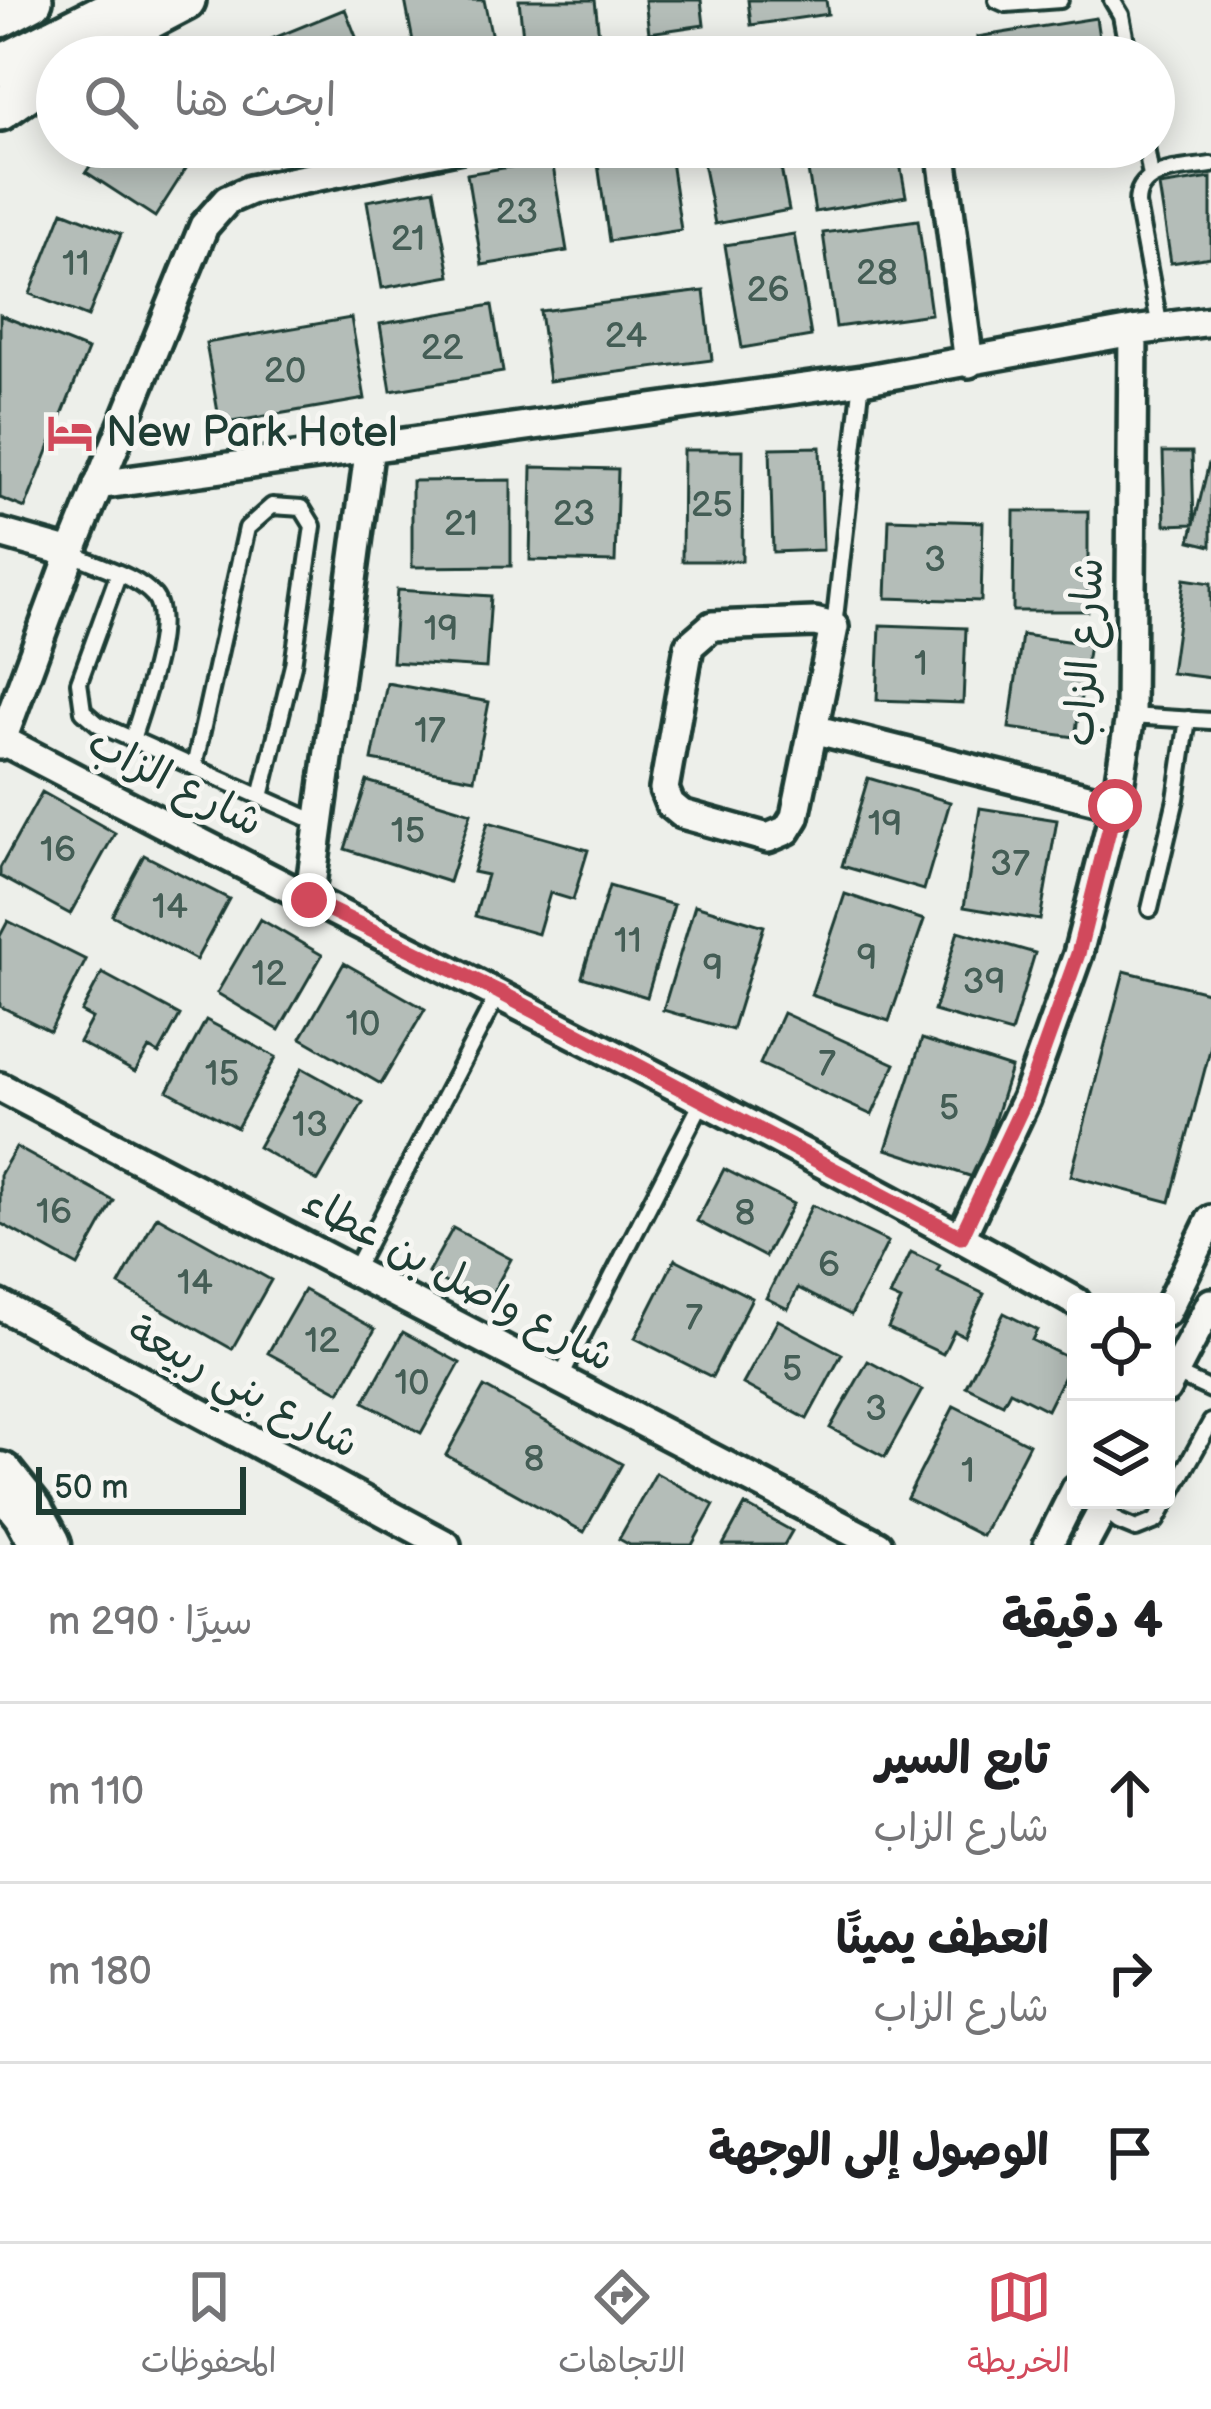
<!DOCTYPE html>
<html lang="ar">
<head>
<meta charset="utf-8">
<style>
  body { margin:0; font-family:"Balsamiq Sans","Playpen Sans Arabic",sans-serif; background:#f2f2f2; color:#202124; direction:rtl }
  .controls { position:absolute; right:36px; bottom:36px; display:grid; overflow:hidden; border-radius:12px; box-shadow:0 6px 30px #0003 }
  .controls button { width:108px; height:108px; display:grid; place-items:center; padding:0; border:0; border-bottom:3px solid #e0e0e0; background:#fff; color:#202124; font:60px sans-serif }
  .scale { position:absolute; left:36px; bottom:30px; width:210px; box-sizing:border-box; padding-left:12px; border:6px solid #1f3d34; border-top:0; font-size:33px; line-height:42px; white-space:nowrap; color:#1f3d34; -webkit-text-stroke:9px #f6f6f2; paint-order:stroke }
  .stop { position:absolute; width:36px; height:36px; margin:-27px; border:9px solid #d1495b; border-radius:50%; background:#fff }
  .stop.end { background:#d1495b; border-color:#fff; box-shadow:0 3px 12px #0008 }
  .list { margin:0; padding:0; list-style:none }
  h2 { display:flex; justify-content:space-between; align-items:center; height:156px; margin:0; padding:0 48px; font-size:51px }
  h2 small { font-size:39px; font-weight:400; color:#757577 }
  .list li { display:grid; grid-template-columns:78px 1fr auto; gap:36px; align-items:center; box-sizing:border-box; height:180px; padding:0 48px; border-top:3px solid #e0e0e0 }
  .list b { display:block; font-size:45px; white-space:nowrap }
  .list p { margin:0; font-size:39px; white-space:nowrap; color:#757577 }
  .list em { font-size:39px; font-style:normal; color:#757577 }
  .icon { flex:none; width:66px; height:66px; fill:none; stroke:currentColor; stroke-width:2; stroke-linecap:round; stroke-linejoin:round }
  .map { position:relative; flex:none; width:1211px; height:1545px; overflow:hidden; direction:ltr }
  .search { position:absolute; background:#fff; box-shadow:0 6px 30px #0003; left:36px; right:36px; top:36px; height:132px; display:flex; align-items:center; gap:30px; box-sizing:border-box; padding:0 42px; border-radius:66px; color:#757577; font-size:45px }
  .sheet { height:696px; background:#fff }
  nav { display:flex; justify-content:space-around; align-items:center; box-sizing:border-box; height:168px; border-top:3px solid #e0e0e0; background:#fff; font-size:33px; color:#757577 }
  nav a { display:grid; justify-items:center; gap:6px }
  nav .on { color:#d1495b }
  .map>svg:first-child { display:block }
  .building { fill:#b4bdb8; stroke:#1f3d34; stroke-width:3 }
  .lines { fill:none; stroke-linecap:round; stroke-linejoin:round }
  .lane-casing { stroke:#1f3d34; stroke-width:22 }
  .street-casing { stroke:#1f3d34; stroke-width:36 }
  .primary-casing { stroke:#1f3d34; stroke-width:48 }
  .highway-casing { stroke:#1f3d34; stroke-width:57 }
  .lane { stroke:#f6f6f2; stroke-width:14 }
  .street { stroke:#f6f6f2; stroke-width:27 }
  .primary { stroke:#f6f6f2; stroke-width:39 }
  .highway { stroke:#f6f6f2; stroke-width:48 }
  .route { stroke:#d1495b; stroke-width:15 }
  .labels { text-anchor:middle; dominant-baseline:central; stroke-width:10; stroke-linejoin:round; paint-order:stroke }
  .number-label { font-size:36px; fill:#445d55 }
  .poi-label { font-size:42px; fill:#1f3d34; stroke:#f6f6f2; text-anchor:start }
  .street-label { font-size:42px; fill:#1f3d34; stroke:#f6f6f2 }
</style>
</head>
<body>
<div class="map">
<svg width="1211" height="1545" viewBox="0 0 1211 1545">
  <rect width="100%" height="100%" fill="#edefea"/>
  <filter id="ink" filterUnits="userSpaceOnUse"><feTurbulence type="fractalNoise" baseFrequency=".00833" numOctaves="2"/><feDisplacementMap in="SourceGraphic" scale="24" xChannelSelector="R" yChannelSelector="G"/><feConvolveMatrix kernelMatrix="1 2 1 2 8 2 1 2 1" color-interpolation-filters="sRGB"/></filter>
  <g filter="url(#ink)">
    <path class="building" d="M405 0H484L496 57H416Z
      M519 0H595L599 37 524 46Z
      M645 0H701L704 25 649 33Z
      M748 0H826L828 14 751 25Z
      M345 9 364 57H264L259 44Z
      M1096 18 1102 57H980L977 37Z
      M239 47 243 57H211Z
      M103 147H181L194 156 155 217 86 172Z
      M615 147H669L681 230 609 241 596 150Z
      M700 147H777L789 210 715 224Z
      M804 147H897L906 196 815 212Z
      M552 160 567 251 482 265 467 174Z
      M1211 178V257L1171 263 1159 186Z
      M434 189 450 276 382 288 367 201Z
      M63 211 121 234 88 317 30 294Z
      M918 220 931 314 836 327 823 233Z
      M794 234 811 336 742 348 725 245Z
      M704 291 712 360 549 381 540 311Z
      M492 305 503 372 391 391 380 324Z
      M0 315 88 350 25 508 0 498Z
      M351 318 365 399 220 424 206 343Z
      M820 447 823 550 773 552 770 448Z
      M683 450H743L742 561H682Z
      M1163 452H1192L1194 524 1165 525Z
      M1209 463H1211V546L1190 541Z
      M532 467 618 469 615 562 530 560Z
      M511 480V566L412 567V481Z
      M1014 511H1088V611H1013Z
      M889 519 983 522 981 601 886 598Z
      M1184 579 1211 583V678L1171 673Z
      M397 590 491 596 486 668 392 662Z
      M880 625 966 628 963 703 877 700Z
      M1022 635 1089 644 1075 737 1009 728Z
      M387 683 489 702 474 779 372 760Z
      M868 778 950 802 924 890 842 866Z
      M367 781 471 813 449 882 345 849Z
      M42 792 115 833 70 914 0 876V868Z
      M980 808 1057 820 1040 920 964 907Z
      M488 822 588 850 573 900 550 893 538 934 475 916 487 875 473 872Z
      M144 855 229 899 196 960 112 915Z
      M609 886 674 905 647 997 582 977Z
      M845 894 924 920 889 1021 811 995Z
      M695 905 764 926 732 1030 663 1010Z
      M260 919 322 955 279 1030 217 993Z
      M8 921 86 960 50 1031 0 1006V936Z
      M958 931 1035 953 1011 1033 934 1011Z
      M344 963 425 1009 381 1084 301 1038Z
      M1124 971 1211 993V1046L1170 1202 1071 1176Z
      M102 973 180 1015 159 1054 149 1048 135 1072 79 1042 92 1018 81 1012Z
      M783 1013 895 1064 872 1115 760 1064Z
      M206 1020 276 1057 237 1128 168 1091Z
      M922 1039 1011 1068 976 1178 886 1149Z
      M302 1068 363 1102 318 1181 258 1147Z
      M16 1147 114 1201 78 1266 0 1223V1175Z
      M724 1169 793 1204 765 1257 697 1221Z
      M812 1205 888 1242 851 1315 798 1288 788 1309 766 1298Z
      M157 1216 271 1280 232 1349 119 1285Z
      M453 1228 511 1259 486 1305 428 1273Z
      M911 1252 940 1266 937 1271 984 1294 964 1336 954 1331 943 1354 888 1328 901 1301 890 1296Z
      M675 1259 752 1298 712 1377 635 1338Z
      M304 1290 375 1329 340 1392 268 1353Z
      M1004 1313 1037 1330 1032 1340 1072 1360 1047 1410 1010 1391 1003 1404 966 1386Z
      M778 1320 842 1354 807 1419 743 1384Z
      M403 1332 460 1363 421 1433 364 1402Z
      M868 1361 922 1390 885 1457 830 1428Z
      M484 1387 622 1464 584 1532 446 1455Z
      M954 1406 1029 1444 982 1536 907 1498Z
      M656 1473 714 1505 692 1545H630L619 1539Z
      M745 1505 792 1531 784 1545H723Z"/>
    <g class="lines">
      <g class="lane-casing">
        <path id="lane" d="M997 0 1006 4 1060 0
          M1112 0 1121 15 1129 57
          M1146 147 1151 177
          M1160 328 1137 204C1137 167 1182 170 1211 165
          M71 553C95 565 136 575 154 596 175 621 141 709 132 740
          M118 575 79 682 83 711 98 724 321 824
          M834 627 862 380
          M1130 716 1211 721
          M194 767 247 528 272 506 302 508 313 526 293 665 261 797
          M1150 909 1176 799 1188 719
          M353 1272 498 994
          M1174 1373 1211 1390
          M559 1381 703 1100
          M1103 1509 1119 1522 1136 1529 1156 1521 1211 1422"/>
      </g>
      <g class="street-casing">
        <path id="street" d="M941 147 969 363
          M98 485 862 380 1133 331 1211 321
          M0 533 71 553
          M815 622 834 627 795 817 787 830 768 838 682 814 670 804 664 789 689 646 712 626Z
          M813 729 1116 805
          M2 740C360 928 724 1103 1076 1302
          M0 745 71 553 204 226 227 200 250 190 461 147
          M309 900 370 446
          M0 1087 878 1545
          M961 1237 1026 1099 1078 954 1116 805 1130 716 1133 331
          M0 1305 446 1545
          M1166 1312 1211 1220
          M1166 1389 1211 1303
          M1048 1545 1076 1489
          M1084 1545 1108 1500"/>
      </g>
      <g class="primary-casing">
        <path id="primary" d="M0 17 32 0
          M76 57 185 0
          M0 66 132 0
          M0 110 57 70"/>
      </g>
      <g class="highway-casing">
        <path id="highway" d="M0 1477 28 1512 46 1545"/>
      </g>
      <use href="#lane" class="lane"/>
      <use href="#street" class="street"/>
      <use href="#primary" class="primary"/>
      <use href="#highway" class="highway"/>
    </g>
  </g>
  <g class="lines" filter="url(#ink)">
    <path class="route" d="M309 900 499 992 961 1237 1026 1099 1078 954 1115 806"/>
  </g>
  <defs>
    <g id="hotel-bare" transform="scale(3.6)"><path d="M-6-4.5h1.5V1H6V5H4.5V3h-9V5H-6ZM-4 0a1.8 1.8 0 1 1 3.6 0ZM.5 0V-2.5h3Q6-2.5 6 0Z" fill="#d1495b" stroke="#f6f6f2" stroke-width="2.5" paint-order="stroke"/></g>
  </defs>
  <g fill-rule="evenodd">
    <use href="#hotel-bare" x="70" y="433"/>
  </g>
  <g class="labels">
    <g class="number-label">
      <text x="517" y="212">23</text>
      <text x="408" y="239">21</text>
      <text x="76" y="264">11</text>
      <text x="877" y="273">28</text>
      <text x="768" y="290">26</text>
      <text x="626" y="336">24</text>
      <text x="442" y="348">22</text>
      <text x="285" y="371">20</text>
      <text x="712" y="505">25</text>
      <text x="574" y="514">23</text>
      <text x="461" y="524">21</text>
      <text x="935" y="560">3</text>
      <text x="441" y="629">19</text>
      <text x="921" y="664">1</text>
      <text x="430" y="731">17</text>
      <text x="885" y="824">19</text>
      <text x="408" y="831">15</text>
      <text x="58" y="850">16</text>
      <text x="1010" y="864">37</text>
      <text x="170" y="907">14</text>
      <text x="628" y="941">11</text>
      <text x="867" y="958">9</text>
      <text x="713" y="968">9</text>
      <text x="269" y="974">12</text>
      <text x="984" y="982">39</text>
      <text x="363" y="1024">10</text>
      <text x="827" y="1064">7</text>
      <text x="222" y="1074">15</text>
      <text x="949" y="1108">5</text>
      <text x="310" y="1125">13</text>
      <text x="54" y="1212">16</text>
      <text x="745" y="1213">8</text>
      <text x="829" y="1265">6</text>
      <text x="195" y="1283">14</text>
      <text x="694" y="1318">7</text>
      <text x="322" y="1341">12</text>
      <text x="792" y="1369">5</text>
      <text x="412" y="1383">10</text>
      <text x="876" y="1409">3</text>
      <text x="534" y="1459">8</text>
      <text x="968" y="1471">1</text>
    </g>
    <g class="poi-label">
      <text x="106" y="433">New Park Hotel</text>
    </g>
    <g class="street-label">
      <text transform="translate(1085 652) rotate(-87)">شارع الزاب</text>
      <text transform="translate(175 783) rotate(27)">شارع الزاب</text>
      <text transform="translate(458 1280) rotate(28)">شارع واصل بن عطاء</text>
      <text transform="translate(243 1388) rotate(28)">شارع بني ربيعة</text>
    </g>
  </g>
</svg>
<div class="controls">
<button><svg class="icon" aria-label="locate" viewBox="0 0 24 24"><circle cx="12" cy="12" r="6"/><path d="M12 2v4M12 18v4M2 12h4M18 12h4"/></svg></button>
<button><svg class="icon" aria-label="layers" viewBox="0 0 24 24"><path d="M12 4l9 5-9 5-9-5zM3 14l9 5 9-5"/></svg></button>
</div>
<div class="scale">50 m</div>
<div class="stop" style="left:1115px;top:806px"></div>
<div class="stop end" style="left:309px;top:900px"></div>
<div class="search"><svg class="icon" aria-label="search" viewBox="0 0 24 24"><circle cx="10" cy="10" r="6"/><path d="M15 15l6 6"/></svg>ابحث هنا</div>
</div>
<section class="sheet">
<h2>4 دقيقة<small>سيرًا · 290 m</small></h2>
<ul class="list">
<li><svg class="icon" aria-label="ahead" viewBox="0 0 24 24"><path d="M12 20V5M6 11l6-6 6 6"/></svg><div><b>تابع السير</b><p>شارع الزاب</p></div><em>110 m</em></li>
<li><svg class="icon" aria-label="right" viewBox="0 0 24 24"><path d="M7 20v-9h11M14 6l5 5-5 5"/></svg><div><b>انعطف يمينًا</b><p>شارع الزاب</p></div><em>180 m</em></li>
<li><svg class="icon" aria-label="arrive" viewBox="0 0 24 24"><path d="M6 21V4h12l-3 4 3 4H6"/></svg><div><b>الوصول إلى الوجهة</b></div></li>
</ul>
</section>
<nav>
<a class="on"><svg class="icon" aria-label="map" viewBox="0 0 24 24"><path d="M3 6l6-2 6 2 6-2v14l-6 2-6-2-6 2zM9 4v14M15 6v14"/></svg>الخريطة</a>
<a><svg class="icon" aria-label="directions" viewBox="0 0 24 24"><path d="M12 3l9 9-9 9-9-9zM9 14v-3h6M13 9l2 2-2 2"/></svg>الاتجاهات</a>
<a><svg class="icon" aria-label="saved" viewBox="0 0 24 24"><path d="M7 4h10v16l-5-4-5 4z"/></svg>المحفوظات</a>
</nav>
</body>
</html>
